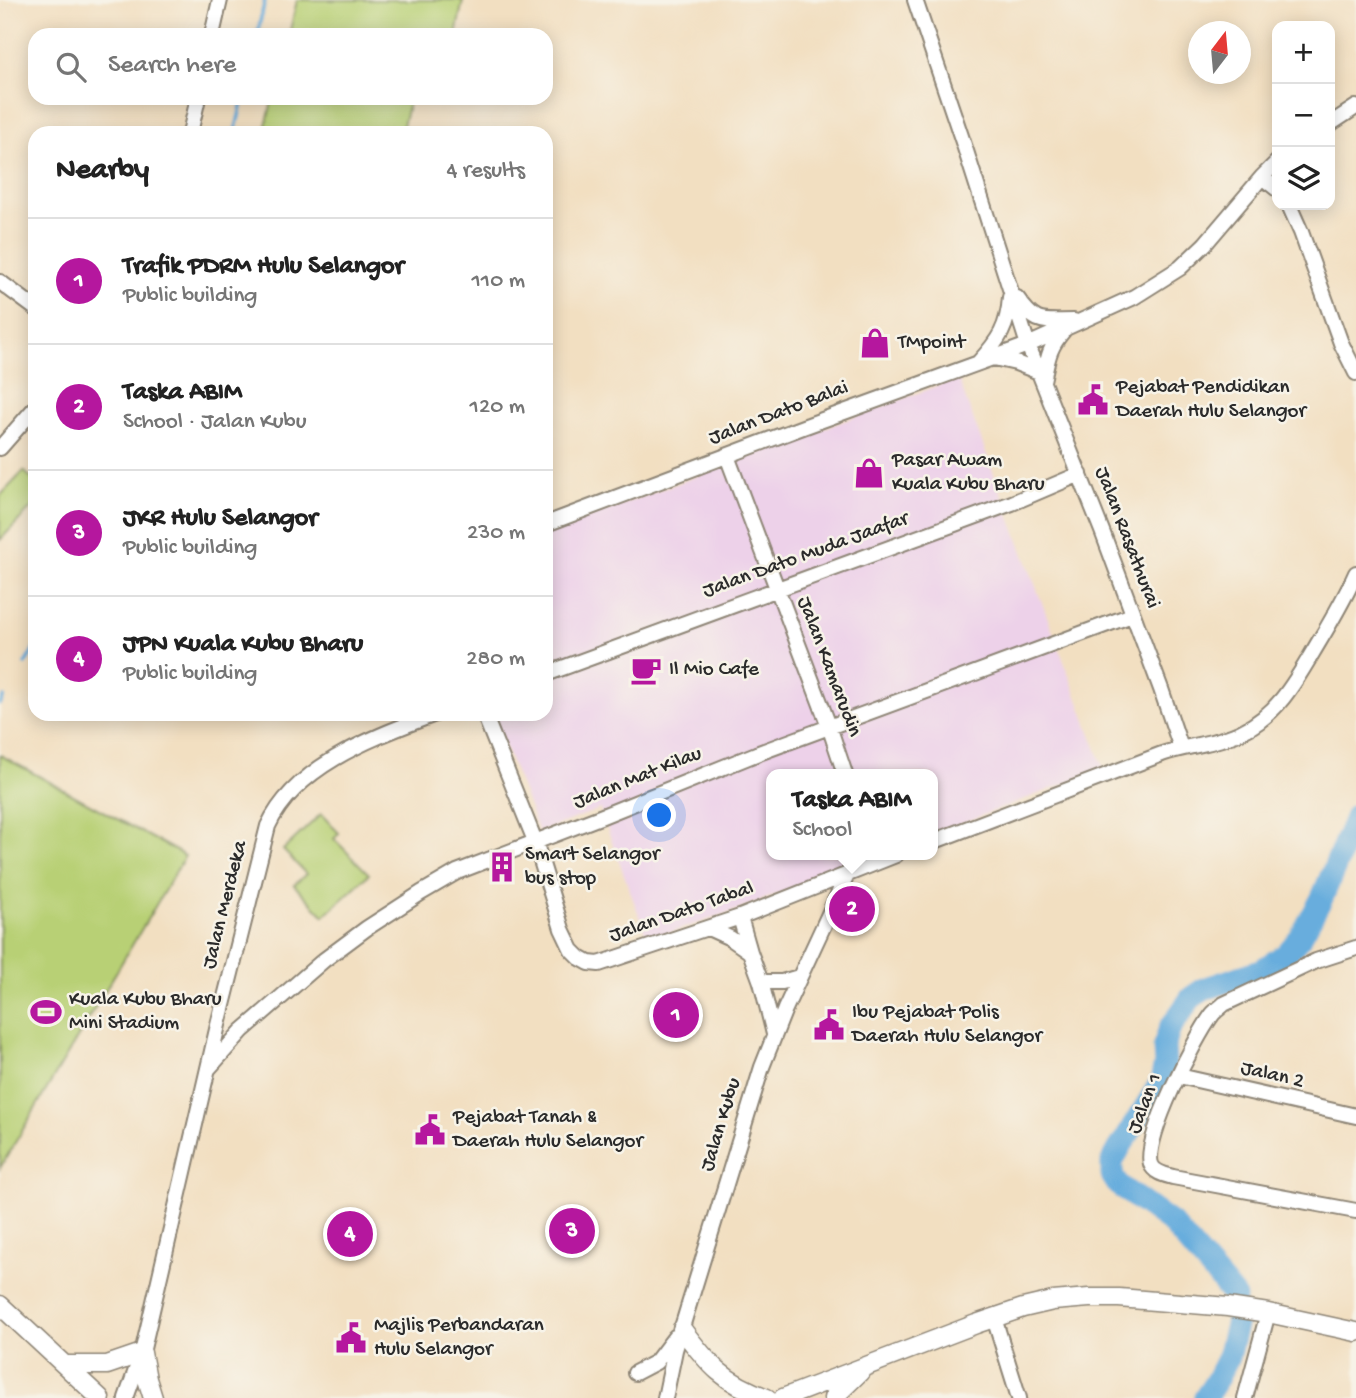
<!DOCTYPE html>
<html lang="en">
<head>
<meta charset="utf-8">
<style>
  body { margin:0; font-family:"Gochi Hand",sans-serif; background:#f6f6f6; color:#222 }
  .controls { position:absolute; right:21px; top:21px; display:grid; overflow:hidden; border-radius:14px; box-shadow:0 4px 18px #0003 }
  .controls button { width:63px; height:63px; display:grid; place-items:center; padding:0; border:0; border-bottom:2px solid #e0e0e0; background:#fff; color:#222; font:35px sans-serif }
  .compass { position:absolute; left:1188px; top:21px; width:63px; height:63px; border-radius:50%; background:#fff; box-shadow:0 4px 18px #0003; rotate:16deg }
  .you { position:absolute; left:660px; top:816px; width:24px; height:24px; margin:-18px; border:5px solid #fff; border-radius:50%; background:#1a73e8; box-shadow:0 0 0 10px #1a73e833 }
  .badge { display:grid; place-items:center; width:46px; height:46px; border-radius:50%; background:#b5179e; color:#fff; font-size:23px; font-weight:700 }
  .pin { position:absolute; translate:-50% -50%; border:4px solid #fff; box-shadow:0 2px 7px #0006 }
  .popup { position:absolute; left:766px; top:769px; width:172px; height:91px; box-sizing:border-box; display:grid; place-content:center; border-radius:14px; background:#fff; filter:drop-shadow(0 2px 5px #0005); font-size:23px; white-space:nowrap; color:#767676 }
  .popup b { font-size:26px; color:#222 }
  .popup::after { content:''; position:absolute; left:50%; top:100%; margin-left:-14px; border:14px solid transparent; border-top-color:#fff }
  .list { margin:0; padding:0; list-style:none }
  h2 { display:flex; justify-content:space-between; align-items:center; height:91px; margin:0; padding:0 28px; font-size:30px }
  h2 small { font-size:23px; font-weight:400; color:#767676 }
  .list li { display:grid; grid-template-columns:46px 1fr auto; gap:21px; align-items:center; box-sizing:border-box; height:126px; padding:0 28px; border-top:2px solid #e0e0e0 }
  .list b { display:block; font-size:26px; white-space:nowrap }
  .list p { margin:0; font-size:23px; white-space:nowrap; color:#767676 }
  .list em { font-size:23px; font-style:normal; color:#767676 }
  .icon { flex:none; width:38px; height:38px; fill:none; stroke:currentColor; stroke-width:2; stroke-linecap:round; stroke-linejoin:round }
  .map { position:relative; flex:none; width:1356px; height:1398px; overflow:hidden }
  .search { position:absolute; background:#fff; box-shadow:0 4px 18px #0003; left:28px; top:28px; width:525px; height:77px; display:flex; align-items:center; gap:18px; box-sizing:border-box; padding:0 24px; border-radius:21px; color:#767676; font-size:26px }
  .panel { position:absolute; background:#fff; box-shadow:0 4px 18px #0003; left:28px; top:126px; width:525px; height:595px; border-radius:21px }
  .map>svg:first-child { display:block }
  .built { fill:#edd1e9 }
  .green { fill:#b8d074; stroke:#727e50; stroke-width:2 }
  .lines { fill:none; stroke-linecap:round; stroke-linejoin:round }
  .stream { stroke:#68addd; stroke-width:3.5 }
  .river { stroke:#68addd; stroke-width:23 }
  .minor-casing { stroke:#8e8576; stroke-width:18 }
  .major-casing { stroke:#8e8576; stroke-width:21 }
  .minor { stroke:#fff; stroke-width:14 }
  .major { stroke:#fff; stroke-width:18 }
  .labels { text-anchor:middle; dominant-baseline:central; stroke-width:5; stroke-linejoin:round; paint-order:stroke }
  .poi-label { font-size:21px; fill:#2b2b2b; stroke:#f7f3e8; text-anchor:start }
  .street-label { font-size:21px; fill:#2b2b2b; stroke:#f7f3e8 }
</style>
</head>
<body>
<div class="map">
<svg width="1356" height="1398" viewBox="0 0 1356 1398">
  <rect width="100%" height="100%" fill="#f7f3e8"/>
  <filter id="ink" filterUnits="userSpaceOnUse"><feTurbulence type="fractalNoise" baseFrequency=".0143" numOctaves="2"/><feDisplacementMap in="SourceGraphic" scale="14" xChannelSelector="R" yChannelSelector="G"/><feConvolveMatrix kernelMatrix="1 2 1 2 8 2 1 2 1" color-interpolation-filters="sRGB"/></filter>
  <filter id="wash" filterUnits="userSpaceOnUse"><feTurbulence type="fractalNoise" baseFrequency=".00686" numOctaves="4" result="noise"/><feDisplacementMap in="SourceGraphic" scale="28" xChannelSelector="R" yChannelSelector="G"/><feGaussianBlur stdDeviation="1.57" result="paint"/><feColorMatrix in="noise" values="0 0 0 0 0 0 0 0 0 0 0 0 0 0 0 0 0 1.4 0 .05"/><feComposite in="paint" operator="in"/></filter>
  <g filter="url(#wash)">
    <rect width="100%" height="100%" fill="#f2dfc1"/>
    <path class="built" d="M958 378 1104 769 933 834 932 774H772V855H876L737 910 648 940 600 809 539 832 492 714H546V533Z"/>
    <path class="green" d="M297 0H463L456 35H289Z
      M273 98H410L401 133H264Z
      M24 471 35 482V504L0 540V496Z
      M0 755 185 856 0 1168Z
      M321 814 339 833 334 839 369 874 324 916 294 885 306 874 283 850Z"/>
    <g class="lines">
      <path class="stream" d="M257 35 265 0
        M235 133 243 98
        M25 664 35 647
        M0 704 4 697"/>
      <path class="river" d="M1235 1298 1223 1283 1171 1223 1118 1185 1112 1175V1162L1119 1149 1161 1082 1165 1064 1164 1046 1170 1028 1191 998 1204 989 1261 970 1285 955 1300 938 1322 898 1356 816
        M1205 1398 1215 1383 1228 1357 1237 1321"/>
    </g>
  </g>
  <g filter="url(#ink)">
    <g class="lines">
      <g class="minor-casing">
        <path id="minor" d="M915 0 965 148 1028 345 1102 531 1161 689 1181 748
          M212 35 220 0
          M1330 124 1356 107
          M190 133 198 98
          M1262 177 1277 189
          M1289 205 1301 232 1341 343 1356 373
          M0 282 35 308
          M1017 298C1037 326 1041 321 1074 321
          M994 358 1016 363 1039 372
          M979 362C999 340 1008 327 1010 297
          M1043 381C1048 358 1048 349 1064 330
          M0 448 35 408
          M727 456 829 726 845 774
          M546 524 803 427 1028 345 1134 297 1180 268 1205 244 1262 177 1277 162
          M546 674 1012 503 1080 474
          M484 714 535 841 562 929 572 950 580 958 589 963 599 964 740 917 896 855
          M932 842 1162 754C1188 745 1216 744 1241 732 1280 714 1299 675 1320 640 1333 618 1346 596 1356 573
          M740 917 750 952 761 982 774 1034
          M708 928 730 938 750 952
          M1356 948 1316 961 1224 1004C1220 1008 1215 1011 1212 1015 1195 1038 1143 1138 1151 1164 1154 1173 1166 1175 1173 1177L1356 1211
          M761 982H782L799 977
          M209 1068 242 1031 324 960 367 928 421 893 457 872 600 817 756 754 1132 615
          M1179 1076 1356 1116
          M994 1318 1019 1398
          M635 1373 656 1362 675 1337
          M126 1398 142 1353 150 1319 218 1025 268 826C297 764 375 737 435 714
          M665 1398 675 1350 762 1067 785 1009 848 873
          M1245 1398 1268 1313"/>
      </g>
      <g class="major-casing">
        <path id="major" d="M0 1305 100 1398
          M682 1329C709 1365 723 1382 767 1398
          M65 1365H107L142 1353 147 1379 153 1398
          M783 1398 976 1324 1023 1308 1053 1301 1089 1298H1119L1228 1307 1268 1313 1356 1332
          M833 1398 860 1372"/>
      </g>
      <use href="#minor" class="minor"/>
      <use href="#major" class="major"/>
    </g>
  </g>
  <defs>
    <g id="shop-bare" transform="scale(2.415)"><path d="M-5-2.5h2.3a2.7 3.5 0 0 1 5.4 0H5L5.5 6h-11ZM-1.5-2.5h3a1.5 2.3 0 0 0-3 0Z" fill="#b5179e" stroke="#f7f3e8" stroke-width="2.5" paint-order="stroke"/></g>
    <g id="civic-bare" transform="scale(2.415)"><path d="M-.6-6.5H3V-4.5H.6V-3L4-1V1h2V6H-6V1h2V-1L-.6-3ZM-1.2 2.5V6h2.4V2.5Z" fill="#b5179e" stroke="#f7f3e8" stroke-width="2.5" paint-order="stroke"/></g>
    <g id="cafe-bare" transform="scale(2.415)"><path d="M-5.5-4.5H6V0H3Q3 3.5 0 3.5H-2.5Q-5.5 3.5-5.5 0ZM3-3.2v2h1.7v-2ZM-6 4.5H4V6H-6Z" fill="#b5179e" stroke="#f7f3e8" stroke-width="2.5" paint-order="stroke"/></g>
    <g id="building-bare" transform="scale(2.415)"><path d="M-4-6H4V6H1V3H-1V6H-4ZM-2.5-4.3h1.7v1.8h-1.7ZM.8-4.3h1.7v1.8H.8ZM-2.5-1h1.7V.8h-1.7ZM.8-1h1.7V.8H.8Z" fill="#b5179e" stroke="#f7f3e8" stroke-width="2.5" paint-order="stroke"/></g>
    <g id="stadium-bare" transform="scale(2.415)"><path d="M0-5a6.5 5 0 1 0 0 10a6.5 5 0 1 0 0-10ZM-3.5-1.8h7v3.6h-7Z" fill="#b5179e" stroke="#f7f3e8" stroke-width="2.5" paint-order="stroke"/></g>
  </defs>
  <g fill-rule="evenodd">
    <use href="#shop-bare" x="875" y="343"/>
    <use href="#civic-bare" x="1093" y="400"/>
    <use href="#shop-bare" x="869" y="473"/>
    <use href="#cafe-bare" x="646" y="670"/>
    <use href="#building-bare" x="502" y="867"/>
    <use href="#stadium-bare" x="46" y="1012"/>
    <use href="#civic-bare" x="829" y="1025"/>
    <use href="#civic-bare" x="430" y="1130"/>
    <use href="#civic-bare" x="351" y="1338"/>
  </g>
  <g class="labels">
    <g class="poi-label">
      <text x="898" y="343">TMpoint</text>
      <text x="1116" y="388">Pejabat Pendidikan<tspan x="1116" dy="24">Daerah Hulu Selangor</tspan></text>
      <text x="892" y="461">Pasar Awam<tspan x="892" dy="24">Kuala Kubu Bharu</tspan></text>
      <text x="669" y="670">Il Mio Cafe</text>
      <text x="525" y="855">Smart Selangor<tspan x="525" dy="24">bus stop</tspan></text>
      <text x="69" y="1000">Kuala Kubu Bharu<tspan x="69" dy="24">Mini Stadium</tspan></text>
      <text x="852" y="1013">Ibu Pejabat Polis<tspan x="852" dy="24">Daerah Hulu Selangor</tspan></text>
      <text x="453" y="1118">Pejabat Tanah &amp;<tspan x="453" dy="24">Daerah Hulu Selangor</tspan></text>
      <text x="374" y="1326">Majlis Perbandaran<tspan x="374" dy="24">Hulu Selangor</tspan></text>
    </g>
    <g class="street-label">
      <text transform="translate(779 414) rotate(-21)">Jalan Dato Balai</text>
      <text transform="translate(1126 538) rotate(69)">Jalan Rasathurai</text>
      <text transform="translate(806 556) rotate(-20)">Jalan Dato Muda Jaafar</text>
      <text transform="translate(828 667) rotate(69)">Jalan Kamarudin</text>
      <text transform="translate(638 779) rotate(-22)">Jalan Mat Kilau</text>
      <text transform="translate(226 905) rotate(-76)">Jalan Merdeka</text>
      <text transform="translate(682 913) rotate(-19)">Jalan Dato Tabal</text>
      <text transform="translate(1272 1076) rotate(13)">Jalan 2</text>
      <text transform="translate(1146 1104) rotate(-69)">Jalan 1</text>
      <text transform="translate(722 1125) rotate(-73)">Jalan Kubu</text>
    </g>
  </g>
</svg>
<div class="controls">
<button>+</button>
<button>−</button>
<button><svg class="icon" aria-label="layers" viewBox="0 0 24 24"><path d="M12 4l9 5-9 5-9-5zM3 14l9 5 9-5"/></svg></button>
</div>
<svg class="compass" viewBox="-18 -18 36 36"><path d="M0-13l5 13h-10z" fill="#e53935"/><path d="M0 13l5-13h-10z" fill="#767676"/></svg>
<div class="you"></div>
<div class="pin badge" style="left:676px;top:1015px">1</div>
<div class="pin badge" style="left:852px;top:909px">2</div>
<div class="popup"><b>Taska ABIM</b>School</div>
<div class="pin badge" style="left:572px;top:1231px">3</div>
<div class="pin badge" style="left:350px;top:1234px">4</div>
<div class="search"><svg class="icon" aria-label="search" viewBox="0 0 24 24"><circle cx="10" cy="10" r="6"/><path d="M15 15l6 6"/></svg>Search here</div>
<section class="panel">
<h2>Nearby<small>4 results</small></h2>
<ul class="list">
<li><span class="badge">1</span><div><b>Trafik PDRM Hulu Selangor</b><p>Public building</p></div><em>110 m</em></li>
<li><span class="badge">2</span><div><b>Taska ABIM</b><p>School · Jalan Kubu</p></div><em>120 m</em></li>
<li><span class="badge">3</span><div><b>JKR Hulu Selangor</b><p>Public building</p></div><em>230 m</em></li>
<li><span class="badge">4</span><div><b>JPN Kuala Kubu Bharu</b><p>Public building</p></div><em>280 m</em></li>
</ul>
</section>
</div>
</body>
</html>
